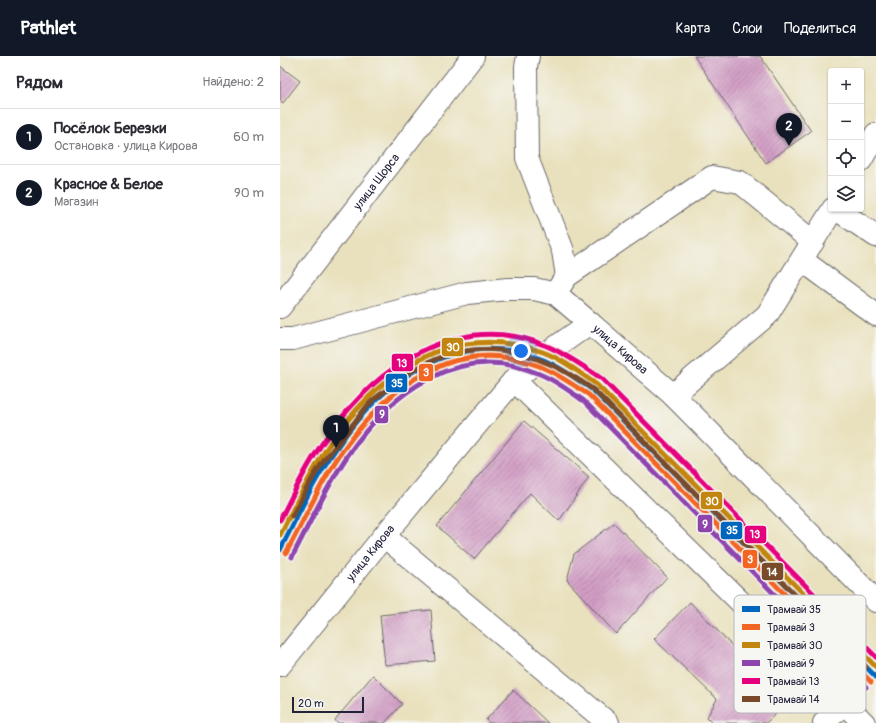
<!DOCTYPE html>
<html lang="ru">
<head>
<meta charset="utf-8">
<style>
  body { margin:0; font-family:Pangolin,sans-serif; background:#f7f7f7; color:#2b2b33 }
  .controls { position:absolute; right:12px; top:12px; display:grid; overflow:hidden; border-radius:4px; box-shadow:0 1px 3px #0004 }
  .controls button { width:36px; height:36px; display:grid; place-items:center; padding:0; border:0; border-bottom:1px solid #e1e1e2; background:#fff; color:#2b2b33; font:20px sans-serif }
  .scale { position:absolute; left:12px; bottom:10px; width:72px; box-sizing:border-box; padding-left:4px; border:2px solid #22223b; border-top:0; font-size:11px; line-height:14px; white-space:nowrap; color:#22223b; -webkit-text-stroke:3px #f6f6f2; paint-order:stroke }
  .you { position:absolute; left:241px; top:295px; width:14px; height:14px; margin:-10px; border:3px solid #fff; border-radius:50%; background:#1a73e8; box-shadow:0 0 0 6px #1a73e833 }
  .badge { display:grid; place-items:center; width:26px; height:26px; border-radius:50%; background:#111827; color:#fff; font-size:13px; font-weight:700 }
  .pin { position:absolute; translate:-50% -33px; filter:drop-shadow(0 1px 2px #0008) }
  .pin::after { content:''; position:absolute; top:21px; width:14px; height:12px; background:inherit; clip-path:polygon(0 0,100% 0,50% 100%) }
  .list { margin:0; padding:0; list-style:none }
  h2 { display:flex; justify-content:space-between; align-items:center; height:52px; margin:0; padding:0 16px; font-size:17px }
  h2 small { font-size:13px; font-weight:400; color:#7c7c81 }
  .list li { display:grid; grid-template-columns:26px 1fr auto; gap:12px; align-items:center; box-sizing:border-box; height:56px; padding:0 16px; border-top:1px solid #e1e1e2 }
  .list b { display:block; font-size:15px; white-space:nowrap }
  .list p { margin:0; font-size:13px; white-space:nowrap; color:#7c7c81 }
  .list em { font-size:13px; font-style:normal; color:#7c7c81 }
  .icon { flex:none; width:22px; height:22px; fill:none; stroke:currentColor; stroke-width:2; stroke-linecap:round; stroke-linejoin:round }
  .map { position:relative; flex:none; width:596px; height:667px; overflow:hidden }
  header { display:flex; align-items:center; gap:24px; box-sizing:border-box; height:56px; padding:0 20px; background:#111827; color:#fff }
  header strong { font-size:19px }
  nav { display:flex; gap:22px; margin-inline-start:auto; font-size:14px }
  main { display:flex }
  aside { flex:1; background:#fff }
  .map>svg:first-child { display:block }
  .building { fill:url(#building-hatch) }
  .lines { fill:none; stroke-linecap:round; stroke-linejoin:round }
  .minor-casing { stroke:#686568; stroke-width:24 }
  .major-casing { stroke:#686568; stroke-width:24 }
  .minor { stroke:#fff; stroke-width:22 }
  .major { stroke:#fff; stroke-width:22 }
  .tram-1-casing { stroke:#f6f6f2; stroke-width:8 }
  .tram-2-casing { stroke:#f6f6f2; stroke-width:8 }
  .tram-3-casing { stroke:#f6f6f2; stroke-width:8 }
  .tram-4-casing { stroke:#f6f6f2; stroke-width:8 }
  .tram-5-casing { stroke:#f6f6f2; stroke-width:8 }
  .tram-6-casing { stroke:#f6f6f2; stroke-width:8 }
  .tram-1 { stroke:#0065bd; stroke-width:5 }
  .tram-2 { stroke:#f26522; stroke-width:5 }
  .tram-3 { stroke:#c2850f; stroke-width:5 }
  .tram-4 { stroke:#8e44ad; stroke-width:5 }
  .tram-5 { stroke:#e5007d; stroke-width:5 }
  .tram-6 { stroke:#7a4b2a; stroke-width:5 }
  .labels { text-anchor:middle; dominant-baseline:central; stroke-width:3; stroke-linejoin:round; paint-order:stroke }
  .street-label { font-size:12px; fill:#22223b; stroke:#f6f6f2 }
  .key { fill:#f6f6f2; stroke:#b6b6bb; stroke-width:1 }
  .key-label { font-size:11px; fill:#22223b }
  .line-badge { stroke:#f6f6f2; stroke-width:1.5 }
  .badge-label { font-size:11px; text-anchor:middle; font-weight:bold; fill:#fff }
</style>
</head>
<body>
<header>
<strong>Pathlet</strong>
<nav><a>Карта</a><a>Слои</a><a>Поделиться</a></nav>
</header>
<main>
<aside>
<h2>Рядом<small>Найдено: 2</small></h2>
<ul class="list">
<li><span class="badge">1</span><div><b>Посёлок Березки</b><p>Остановка · улица Кирова</p></div><em>60 m</em></li>
<li><span class="badge">2</span><div><b>Красное &amp; Белое</b><p>Магазин</p></div><em>90 m</em></li>
</ul>
</aside>
<div class="map">
<svg width="596" height="667" viewBox="0 0 596 667">
  <defs>
    <pattern id="building-hatch" width="6" height="6" patternUnits="userSpaceOnUse"><rect width="6" height="6" fill="#d29ec5"/><path d="M-1 1l2-2M0 6l6-6M5 7l2-2" fill="none" stroke="#aa80a1"/></pattern>
  </defs>
  <rect width="100%" height="100%" fill="#f6f6f2"/>
  <filter id="ink" filterUnits="userSpaceOnUse"><feTurbulence type="fractalNoise" baseFrequency=".025" numOctaves="2"/><feDisplacementMap in="SourceGraphic" scale="8" xChannelSelector="R" yChannelSelector="G"/><feConvolveMatrix kernelMatrix="1 2 1 2 8 2 1 2 1" color-interpolation-filters="sRGB"/></filter>
  <filter id="wash" filterUnits="userSpaceOnUse"><feTurbulence type="fractalNoise" baseFrequency=".012" numOctaves="4" result="noise"/><feDisplacementMap in="SourceGraphic" scale="16" xChannelSelector="R" yChannelSelector="G"/><feGaussianBlur stdDeviation="0.9" result="paint"/><feColorMatrix in="noise" values="0 0 0 0 0 0 0 0 0 0 0 0 0 0 0 0 0 1.4 0 .05"/><feComposite in="paint" operator="in"/></filter>
  <g filter="url(#wash)">
    <rect width="100%" height="100%" fill="#e9e1bd"/>
    <g id="blocks">
      <path class="building" d="M414 0H480L531 75 486 107Z
        M0 10 20 25 3 47 0 44Z
        M244 365 309 421 279 465 250 437 194 503 157 470Z
        M334 467 387 521 336 578 287 524 294 498Z
        M410 546 507 647 486 667H433L427 661 437 643 374 583Z
        M151 554 155 605 105 609 100 559Z
        M93 619 122 648 105 667H57L55 664Z
        M233 634 268 667H209L206 664Z"/>
    </g>
  </g>
  <g filter="url(#ink)">
    <use href="#blocks" fill-opacity="0" stroke="#686568" stroke-width="1"/>
    <g class="lines">
      <g class="minor-casing">
        <g id="minor">
          <path d="M248 0 246 11 247 102 283 195 287 220 280 230"/>
          <path d="M581 104 596 78"/>
          <path d="M556 153 596 180"/>
          <path d="M522 204 596 259"/>
          <path d="M287 220 432 121 460 126 533 186"/>
          <path id="s1" d="M0 251 193 0"/>
          <path d="M0 283H13L187 237 228 233H254L276 238 310 267"/>
          <path d="M234 324 584 667"/>
          <path d="M393 339 487 259 553 153"/>
          <path d="M104 480 328 667"/>
          <path d="M544 667 564 647"/>
        </g>
      </g>
      <g class="major-casing">
        <g id="major">
          <path id="s2" d="M0 609 104 480 234 324 259 303 310 267 393 339 596 545"/>
        </g>
      </g>
      <use href="#minor" class="minor"/>
      <use href="#major" class="major"/>
      <g class="tram-1-casing">
        <path id="tram-1" d="M0 494C18 459 34 423 57 391 104 322 176 271 261 303 280 310 296 323 313 334L596 621"/>
      </g>
      <g class="tram-2-casing">
        <path id="tram-2" d="M6 497C25 463 40 426 63 394 109 329 177 278 259 310 277 317 293 329 309 339L591 626"/>
      </g>
      <g class="tram-3-casing">
        <path id="tram-3" d="M0 479C16 448 31 415 51 386 103 313 172 265 263 296 282 303 300 317 317 329L596 611"/>
      </g>
      <g class="tram-4-casing">
        <path id="tram-4" d="M12 501C30 467 46 431 68 399 111 336 179 285 257 317 274 323 289 335 304 345L586 631"/>
      </g>
      <g class="tram-5-casing">
        <path id="tram-5" d="M0 464C14 436 28 407 46 382 97 310 177 253 267 290 287 299 305 311 322 323L596 601"/>
      </g>
      <g class="tram-6-casing">
        <path id="tram-6" d="M12 460C21 444 29 427 39 412 46 401 55 391 63 381 72 370 80 358 90 347 96 341 104 336 111 330 177 276 247 286 314 334L586 611"/>
      </g>
      <use href="#tram-1" class="tram-1"/>
      <use href="#tram-2" class="tram-2"/>
      <use href="#tram-3" class="tram-3"/>
      <use href="#tram-4" class="tram-4"/>
      <use href="#tram-5" class="tram-5"/>
      <use href="#tram-6" class="tram-6"/>
    </g>
  </g>
  <g class="labels">
    <g class="street-label">
      <text stroke="none"><textPath href="#s1" startOffset="158">улица Щорса</textPath></text>
      <text stroke="none"><textPath href="#s2" startOffset="504">улица Кирова</textPath></text>
      <text stroke="none"><textPath href="#s2" startOffset="144">улица Кирова</textPath></text>
    </g>
  </g>
  <rect x="454" y="539" width="132" height="118" rx="6" class="key"/>
  <rect x="462" y="550" width="18" height="6" fill="#0065bd"/>
  <rect x="462" y="568" width="18" height="6" fill="#f26522"/>
  <rect x="462" y="586" width="18" height="6" fill="#c2850f"/>
  <rect x="462" y="604" width="18" height="6" fill="#8e44ad"/>
  <rect x="462" y="622" width="18" height="6" fill="#e5007d"/>
  <rect x="462" y="640" width="18" height="6" fill="#7a4b2a"/>
  <g class="key-label">
    <text x="487" y="557">Трамвай 35</text>
    <text x="487" y="575">Трамвай 3</text>
    <text x="487" y="593">Трамвай 30</text>
    <text x="487" y="611">Трамвай 9</text>
    <text x="487" y="629">Трамвай 13</text>
    <text x="487" y="647">Трамвай 14</text>
  </g>
  <g class="line-badge">
    <rect x="161" y="281" width="23" height="20" rx="4" fill="#c2850f"/>
    <rect x="111" y="297" width="23" height="19" rx="4" fill="#e5007d"/>
    <rect x="138" y="307" width="16" height="19" rx="4" fill="#f26522"/>
    <rect x="105" y="317" width="23" height="20" rx="4" fill="#0065bd"/>
    <rect x="94" y="349" width="15" height="19" rx="4" fill="#8e44ad"/>
    <rect x="420" y="435" width="23" height="19" rx="4" fill="#c2850f"/>
    <rect x="417" y="458" width="16" height="19" rx="4" fill="#8e44ad"/>
    <rect x="440" y="465" width="23" height="19" rx="4" fill="#0065bd"/>
    <rect x="464" y="469" width="23" height="19" rx="4" fill="#e5007d"/>
    <rect x="462" y="493" width="16" height="20" rx="4" fill="#f26522"/>
    <rect x="481" y="506" width="23" height="19" rx="4" fill="#7a4b2a"/>
  </g>
  <g class="badge-label">
    <text x="173" y="295">30</text>
    <text x="122" y="311">13</text>
    <text x="146" y="320">3</text>
    <text x="117" y="331">35</text>
    <text x="102" y="362">9</text>
    <text x="432" y="449">30</text>
    <text x="425" y="472">9</text>
    <text x="452" y="478">35</text>
    <text x="475" y="482">13</text>
    <text x="470" y="507">3</text>
    <text x="492" y="520">14</text>
  </g>
</svg>
<div class="controls">
<button>+</button>
<button>−</button>
<button><svg class="icon" aria-label="locate" viewBox="0 0 24 24"><circle cx="12" cy="12" r="6"/><path d="M12 2v4M12 18v4M2 12h4M18 12h4"/></svg></button>
<button><svg class="icon" aria-label="layers" viewBox="0 0 24 24"><path d="M12 4l9 5-9 5-9-5zM3 14l9 5 9-5"/></svg></button>
</div>
<div class="scale">20 m</div>
<div class="you"></div>
<div class="pin badge" style="left:56px;top:392px">1</div>
<div class="pin badge" style="left:509px;top:90px">2</div>
</div>
</main>
</body>
</html>
